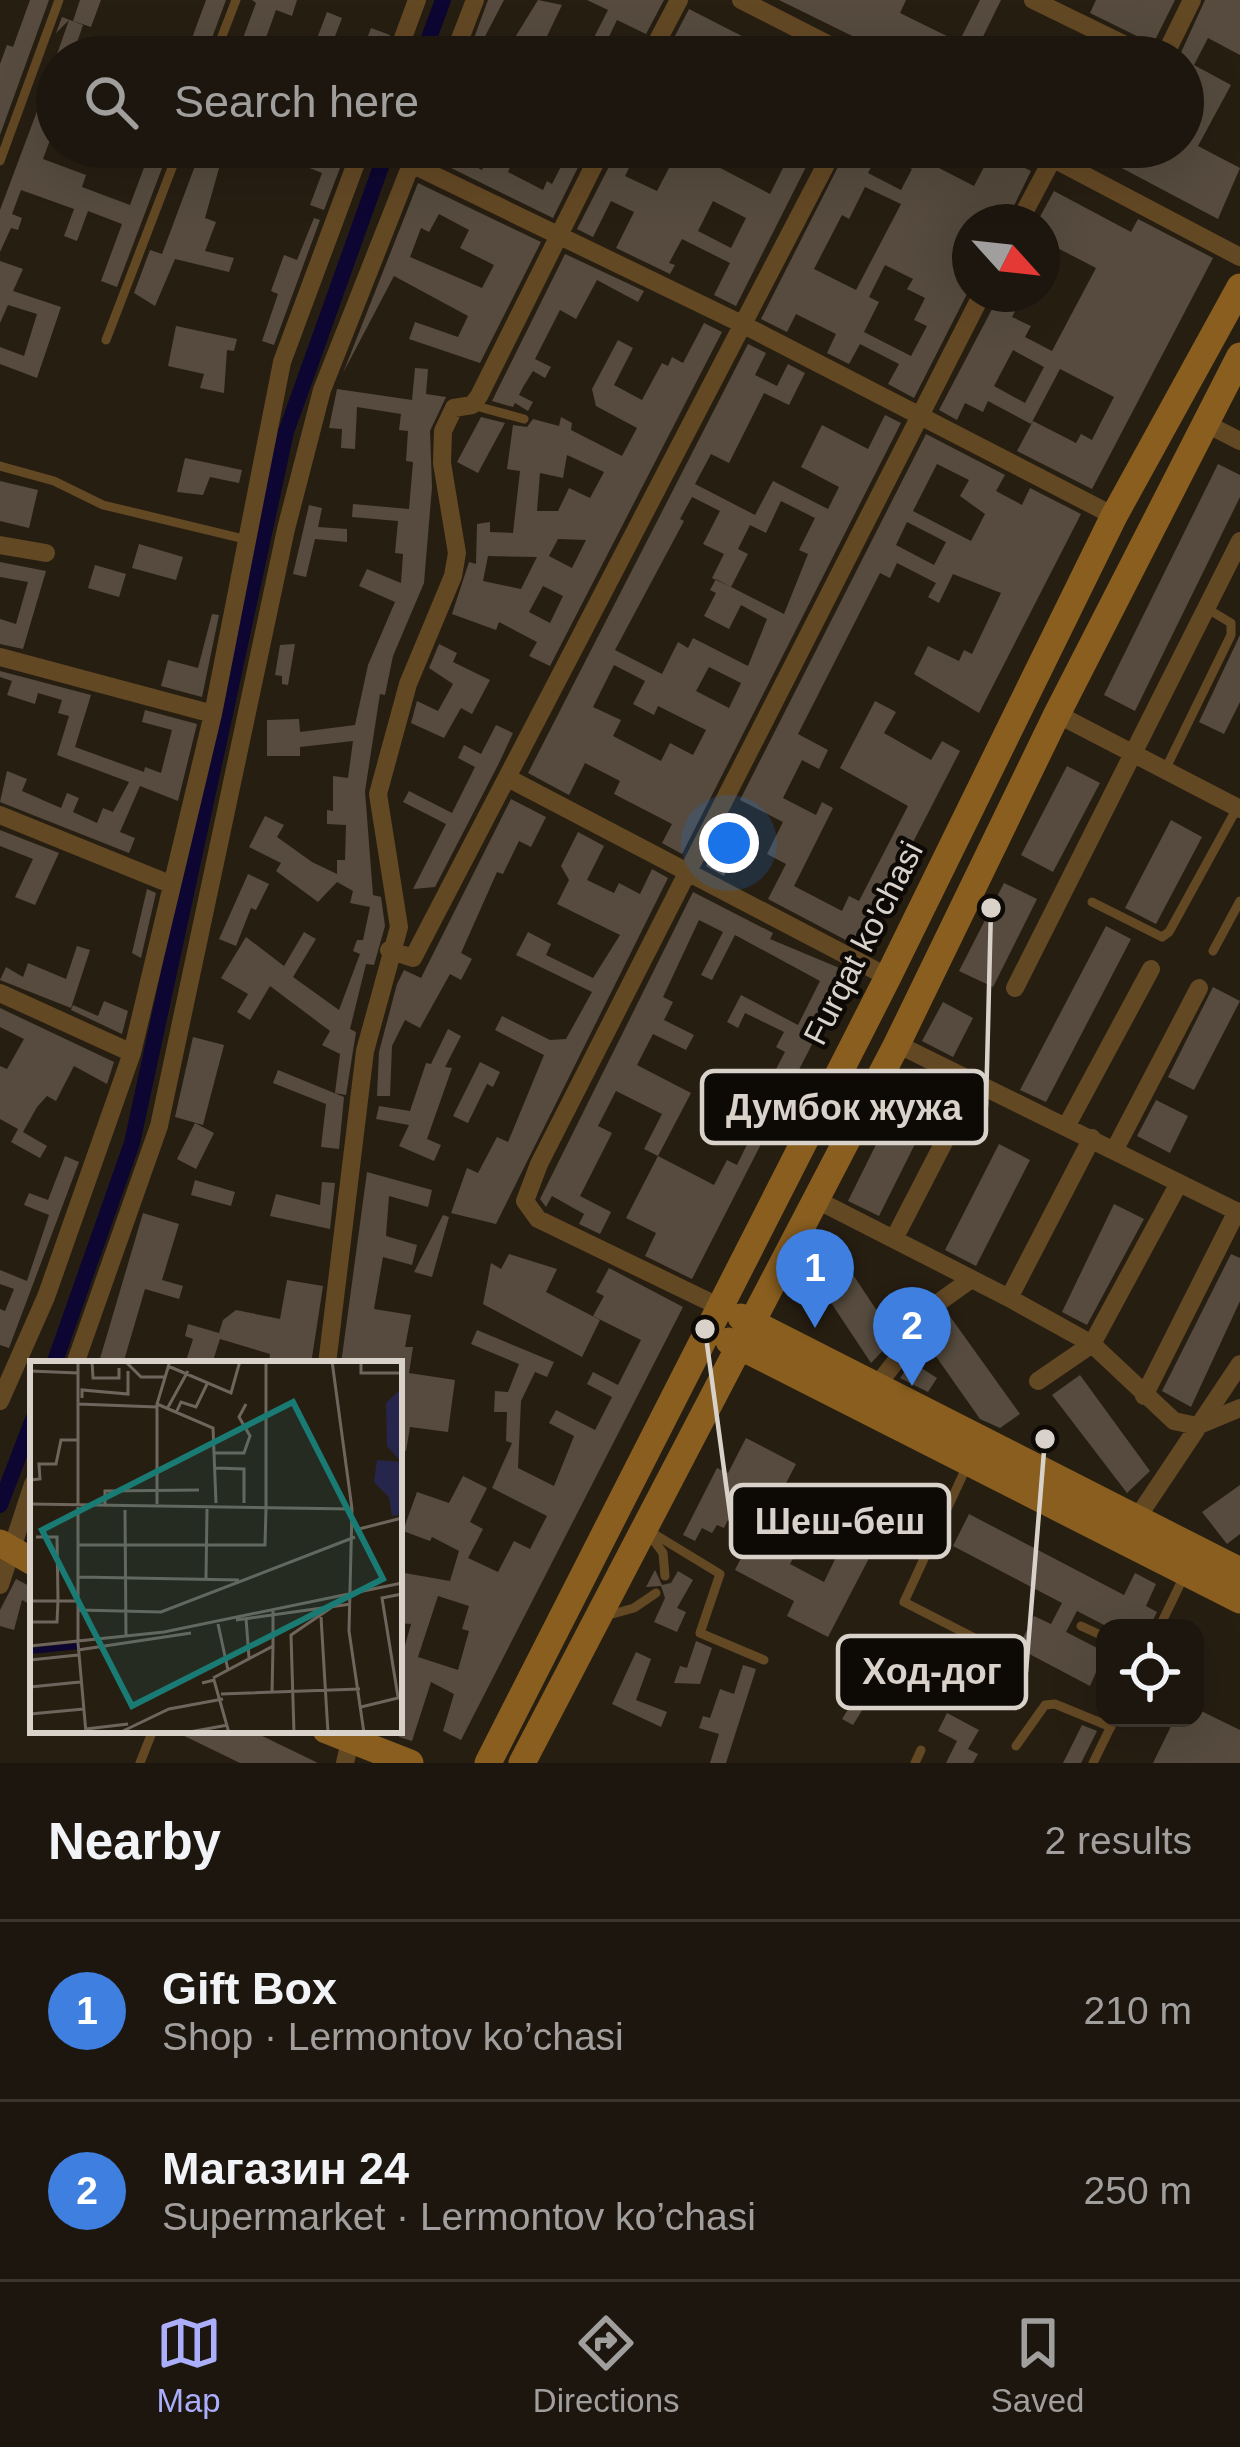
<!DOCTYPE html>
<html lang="en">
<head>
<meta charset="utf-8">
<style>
  body { margin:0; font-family:Helvetica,sans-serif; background:#2a231c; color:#f1f3f6 }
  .controls { position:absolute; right:36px; bottom:36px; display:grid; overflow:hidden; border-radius:24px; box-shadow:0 12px 48px #0002 }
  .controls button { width:108px; height:108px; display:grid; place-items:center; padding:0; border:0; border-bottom:3px solid #3b352e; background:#1d160e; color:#f1f3f6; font:60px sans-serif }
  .compass { position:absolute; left:952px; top:204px; width:108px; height:108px; border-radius:50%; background:#1d160e; box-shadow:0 12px 48px #0002; rotate:117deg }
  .you { position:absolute; left:729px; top:843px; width:42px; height:42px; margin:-30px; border:9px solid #fff; border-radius:50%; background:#1a73e8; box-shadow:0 0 0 18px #1a73e833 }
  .badge { display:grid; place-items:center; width:78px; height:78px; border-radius:50%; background:#abaffb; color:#fff; font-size:39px; font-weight:700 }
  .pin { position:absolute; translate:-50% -99px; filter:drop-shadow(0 3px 6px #0008) }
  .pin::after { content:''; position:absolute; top:63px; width:42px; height:36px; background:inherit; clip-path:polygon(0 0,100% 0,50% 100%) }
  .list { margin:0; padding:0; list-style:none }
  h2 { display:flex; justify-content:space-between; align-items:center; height:156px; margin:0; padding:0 48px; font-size:51px }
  h2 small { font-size:39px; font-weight:400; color:#a09f9e }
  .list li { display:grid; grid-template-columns:78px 1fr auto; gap:36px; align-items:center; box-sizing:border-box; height:180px; padding:0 48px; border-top:3px solid #3b352e }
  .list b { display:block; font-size:45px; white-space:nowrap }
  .list p { margin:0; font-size:39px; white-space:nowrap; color:#a09f9e }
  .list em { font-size:39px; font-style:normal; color:#a09f9e }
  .icon { flex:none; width:66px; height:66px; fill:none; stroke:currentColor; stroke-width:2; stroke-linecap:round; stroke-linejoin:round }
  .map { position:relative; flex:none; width:1240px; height:1763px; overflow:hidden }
  .search { position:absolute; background:#1d160e; box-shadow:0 12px 48px #0002; left:36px; right:36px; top:36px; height:132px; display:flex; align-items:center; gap:30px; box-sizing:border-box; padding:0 42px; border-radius:66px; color:#a09f9e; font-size:45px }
  .sheet { height:516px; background:#1d160e }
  nav { display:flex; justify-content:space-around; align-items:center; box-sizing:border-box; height:168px; border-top:3px solid #3b352e; background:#1d160e; font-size:33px; color:#a09f9e }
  nav a { display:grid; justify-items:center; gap:6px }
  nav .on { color:#abaffb }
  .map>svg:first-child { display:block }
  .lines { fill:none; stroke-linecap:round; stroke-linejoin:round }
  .canal { stroke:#0d0632; stroke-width:16 }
  .building { fill:#564b3e; fill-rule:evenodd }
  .lane { stroke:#634824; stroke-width:9 }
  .street { stroke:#634824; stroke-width:18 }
  .secondary { stroke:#895e1f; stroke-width:27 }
  .labels { text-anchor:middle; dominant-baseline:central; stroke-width:9; stroke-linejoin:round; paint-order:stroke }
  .street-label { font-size:33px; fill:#d8d2ca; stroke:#0d0905 }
  .inset-river { fill:none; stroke:#0d0632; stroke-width:6 }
  .inset-road { fill:none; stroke:#6e665c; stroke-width:3 }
  .view { fill:#197b73; fill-opacity:0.15; stroke:#197b73; stroke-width:6 }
  .inset-edge { fill:none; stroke:#d8d2ca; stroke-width:6 }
  .leader { fill:none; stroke:#d8d2ca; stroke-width:4.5 }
  .callout-dot { fill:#d8d2ca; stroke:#0d0905; stroke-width:4.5 }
  .callout { fill:#0d0905; stroke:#d8d2ca; stroke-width:4.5 }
  .callout-label { font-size:36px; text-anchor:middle; font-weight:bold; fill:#d8d2ca }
</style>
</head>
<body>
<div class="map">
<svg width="1240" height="1763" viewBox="0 0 1240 1763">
  <rect width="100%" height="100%" fill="#271e12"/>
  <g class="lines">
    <path class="canal" d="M422 57 443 0
      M54 1364 132 1143 286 432 388 147
      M0 1505 33 1419"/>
  </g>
  <path class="building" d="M30 0H49L0 135V64L7 45 13 47Z
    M80 0H101L91 27 73 21Z
    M206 0H226L205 57H185Z
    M252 0H297L292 16 276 10 259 57H236L256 3Z
    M488 0H504L479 48 497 57H467Z
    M538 0 562 5 537 57H503Z
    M587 0H664L646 34 617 20 605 45 629 57H584L608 10Z
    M779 0H906L900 13 959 42 980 0H1001L973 57H895Z
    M1096 0H1175L1153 44 1090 13Z
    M1205 0H1240V55L1208 38 1194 65 1231 85 1198 146 1240 168 1218 219 1116 165 1123 147H1183L1179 57Z
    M689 9 730 30 784 57H721L690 42 683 57H664Z
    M327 12 342 18 327 57H310Z
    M62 17 83 25 72 57H56L69 20 56 33Z
    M371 28 390 35 383 57H360Z
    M1039 37 1078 57H1029Z
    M57 58V121L43 159 86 175 82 187 130 205 145 165 124 157 127 147 151 152 152 147H170L117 287 101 281 122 224 88 211 77 241 64 236 74 209 21 190 12 214 22 218 18 230 11 228 0 252V210Z
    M202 147H225L205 218 216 222 205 251 234 258 229 272 175 259 155 306 134 293 150 250 162 254Z
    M257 147H348L324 210 310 205 322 173Z
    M491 147H518L508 172 543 190 547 181 552 184 571 147H588L553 218 447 166 453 155 482 170Z
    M619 147H680L770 194 789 156 771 147H816L736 306 714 295 730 263 682 239 669 263 675 265 670 274 616 248 634 212 611 201 593 237 577 229ZM637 152 669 168 657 191 625 176ZM713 201 746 218 731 248 698 231Z
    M848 147H898L912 154 915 147H947L937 167 974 186 992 152 1031 171 1006 222H970V288L914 398 888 384 899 364 860 344 849 364 827 353 836 334 796 314 787 332 761 319ZM879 152 912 169 901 190 868 173ZM865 187 901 204 856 290 814 269 842 215 849 219ZM885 265 913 279 907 289 925 298 914 320 927 326 911 356 864 332 879 302 869 297Z
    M418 183 541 242 480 363 409 339 415 322 458 337 468 316 394 276 343 373ZM439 214 469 230 460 248 494 265 482 288 410 257 421 228 429 232Z
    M1054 191 1131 232 1138 219 1213 258 1092 489 1017 451 1033 421 1076 443 1081 434 1092 440 1099 426 1114 397 1060 369 1031 424 988 401 983 412 965 403 957 420 939 410 1000 294H1024L1012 317 1031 326 1025 337 1052 351 1096 268 1042 240V222H1037ZM1013 350 1044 367 1025 403 994 386Z
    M314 218 320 220 274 345 262 341 278 294 271 291 284 255 297 260Z
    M565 254 644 291 638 302 597 280 576 319 560 310 535 359 551 367 545 378 533 371 523 387 519 395 533 402 528 411 515 403 513 407 492 401Z
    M0 261 23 269 13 291 61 307 37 378 0 364V347L24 356 37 314 8 305 0 323Z
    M704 323 722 332 550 666 529 656 537 642 499 622 496 630 452 614 469 562 476 564 477 524 490 522V532L513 533 520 471 507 469 513 425 527 427 533 419 559 426 561 417 572 423 571 430 622 456 637 428 596 406 592 389 618 340 633 348 614 385 642 400 662 363 668 366 672 357 683 363ZM567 455 604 472 590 498 569 488 558 511H537L540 473 563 478ZM558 539 586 540 572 568 549 556ZM488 556 537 557 521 589 483 581ZM543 586 563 596 550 623 529 612Z
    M176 326 237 339 234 351 227 350 224 393 200 388 204 374 168 366Z
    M748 344 766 353 755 375 777 386 788 364 805 373 789 405 764 393 729 463 711 454 695 484 755 515 773 481 828 509 839 487 801 467 822 425 868 449 885 415 901 423 682 854 662 843 672 824 614 794 620 781 585 763 569 795 528 773ZM692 497 720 511 703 544 724 554 712 578 731 587 716 579 710 590 716 593 704 616 729 629 741 605 767 619 748 666 693 638 688 648 678 642 662 674 615 650 684 521 680 519ZM781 501 815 518 799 550 808 554 784 614 731 587 748 554 738 549 750 525 766 533ZM614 665 645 681 633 704 654 715 658 706 706 730 693 755 670 743 661 761 613 736 621 720 593 707ZM709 667 741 683 729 708 696 691Z
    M415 368 428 369 426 394 446 397 430 431 432 487 424 583 393 656 385 695 380 694 365 791 373 895 381 897 385 926 374 965 366 964 350 1029 356 1032 346 1095 335 1093 340 1054 322 1045 330 1031 270 986 250 1020 237 1012 248 994 221 978 246 937 284 966 304 932 316 939 293 977 339 1010 360 954 353 951 357 940H363L370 907 350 903 353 891 337 882 318 902 276 871 281 863 249 847 265 816 284 825 277 837 312 862 337 874V860H345L346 825 327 824V810L333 811V776L348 778 353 741 300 747V756H267V720L299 719 300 732 355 725 368 665 395 602 359 586 367 569 401 583 403 554 395 553 398 521 352 517 353 504 409 509 413 462 406 461 408 431 399 430 401 414 357 407 355 449 341 448 342 429 329 428 337 389 412 400Z
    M481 417 505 423 478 473 457 462Z
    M926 434 1005 475 996 491 1022 505 1030 488 1081 514 979 713 914 674 928 646 959 661 964 650 972 654 1001 593 953 574 939 603 928 597 936 583 897 563 890 578 880 573 798 734 828 750 819 769 802 760 783 798 816 815 822 802 833 808 794 886 842 911 849 896 859 901 908 806 840 768 875 701 896 712 884 733 931 760 942 741 960 751 859 947 768 899 786 864 767 854 783 822 740 800ZM937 464 969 480 960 496 985 514 971 541 913 511ZM907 522 946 542 934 565 896 545Z
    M185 458 242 470 239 483 210 477 203 495 177 492Z
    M1218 464 1240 475V497L1135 711 1104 695Z
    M0 481 38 490 29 528 0 521Z
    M309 505 322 508 318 527 347 529V542L315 539 306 577 293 574Z
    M139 544 183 557 176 580 132 568Z
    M0 562 46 571 23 649 0 644V619L16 624 28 582 0 577Z
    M95 565 126 574 119 597 88 588Z
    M212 614 219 615 202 697 161 686 168 660 198 668Z
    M1240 635V702L1224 734 1199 722Z
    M295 644 288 685 282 684V676L275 675 280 645Z
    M439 644 457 653 453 662 490 680 472 714 461 708 444 738 411 723 417 701 438 711 453 684 429 668Z
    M0 671 91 695 75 747 144 772 145 767 161 773 172 730 142 722 145 710 197 724 178 801 140 786 120 832 135 838 129 853 0 802 7 771 27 779 22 791 61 808 67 793 79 798 73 812 97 823 103 808 113 812 129 782 57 755 69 716 58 713 62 700 38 693 35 704 7 695 12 681 0 677Z
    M496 725 513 733 499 763 435 887 413 889 446 824 403 802 409 791 452 813 475 767 458 758 464 745 481 754Z
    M1067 766 1100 783 1053 872 1021 855Z
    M511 799 546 817 531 847 519 841 503 874 497 872 461 953 472 959 461 980 450 974 420 1028 405 1020 392 1046 390 1096H377L379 1052 397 984 404 970 421 978Z
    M1171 820 1202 837 1156 924 1125 908Z
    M0 830 59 853 35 905 15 897 33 859 0 846Z
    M578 832 604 846 587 880 614 893 619 883 640 894 652 869 668 878 496 1224 451 1213 467 1168 478 1173 497 1137 508 1142 544 1055 495 1030 502 1016 550 1040 566 1039 592 992 516 955 528 932 551 944 546 955 593 978 620 935 557 904 569 880 561 866Z
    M723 832 742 841 724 876 706 866Z
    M248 874 269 884 256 910 251 908 236 946 219 939Z
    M1004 883 1037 899 993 987 959 971Z
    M147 889 156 893 141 958 132 953Z
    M693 892 773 933 770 939 849 972 692 1279 645 1256 656 1233 626 1218 658 1156 644 1149 662 1114 616 1091 598 1126 612 1133 580 1196 611 1212 600 1234 579 1224 584 1214 552 1196 546 1207 540 1199ZM699 920 723 932 701 975 712 980 735 935 820 981 798 1025 741 995 727 1022 738 1028 745 1013 784 1032 776 1047 785 1052 766 1088 742 1076 735 1090 757 1102 747 1122 756 1126 737 1165 727 1160 714 1185 658 1156 691 1093 637 1065 653 1034 686 1050 694 1035 664 1020 673 1002 663 997Z
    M1106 926 1131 939 1046 1102 1020 1090Z
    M77 946 90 950 71 1008 0 980 6 967 23 977 28 963 66 979Z
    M1213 987 1240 1001 1194 1090 1168 1077Z
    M104 1001 128 1011 122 1034 71 1010 73 1005 98 1016Z
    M943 1002 973 1018 953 1057 922 1041Z
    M0 1008 114 1062 107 1084 74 1066 56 1101 47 1096 37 1107 23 1132 47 1146 40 1158 11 1142 18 1129 0 1119V1066L7 1069 24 1039 0 1027Z
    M448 1029 461 1036 445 1067 452 1068 427 1139 441 1145 434 1161 399 1146 409 1125 376 1119 379 1106 410 1111 426 1063 431 1064Z
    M193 1037 224 1045 203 1125 175 1117Z
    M480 1062 500 1072 493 1087 487 1084 468 1123 453 1116Z
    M278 1070 344 1097 339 1149 321 1147 326 1104 273 1083Z
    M902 1092 933 1108 879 1216 848 1201Z
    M1156 1100 1188 1116 1170 1153 1137 1136Z
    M195 1123 214 1133 196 1169 177 1159Z
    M999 1144 1030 1160 976 1266 945 1250Z
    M65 1156 79 1162 9 1348 0 1345V1309L5 1311 14 1289 0 1284V1270L27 1281 49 1215 24 1205 29 1193 48 1200Z
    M367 1172 432 1190 428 1207 389 1196 386 1236 417 1245 412 1265 383 1257 374 1309 411 1315 405 1347H413L409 1373 455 1380 448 1432 410 1427 406 1451 399 1450V1364H341Z
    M195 1180 235 1192 231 1206 191 1195Z
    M322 1182 335 1183 330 1229 270 1216 276 1194 320 1205Z
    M1114 1204 1144 1219 1087 1325 1062 1312Z
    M143 1213 179 1224 162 1280 183 1286 179 1299 145 1289 123 1364H107L99 1362Z
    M443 1215 449 1217 432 1277 414 1272Z
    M834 1246 895 1338 871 1363 806 1265Z
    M509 1254 557 1269 546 1292 600 1320 582 1357 483 1304 491 1263 501 1269Z
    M1231 1254 1240 1258V1301L1191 1407 1162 1391Z
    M609 1268 683 1307 461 1740 443 1731 454 1694 431 1682 412 1741 399 1737V1667L411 1624 399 1623V1572L450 1581 459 1551 432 1537 430 1541 403 1531 417 1492 449 1503 463 1476 487 1488 470 1522 483 1529 468 1558 498 1572 514 1541 530 1549 547 1516 492 1488 512 1443 506 1441 507 1412H494L495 1391 508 1392 519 1364 471 1344 477 1330 554 1362 547 1377 535 1372 521 1401 518 1468 554 1486 574 1436 549 1423 556 1410 595 1430 612 1397 587 1384 593 1372 618 1385 641 1340 593 1316 604 1296 596 1292ZM438 1596 469 1606 462 1629 469 1631 458 1670 418 1657Z
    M287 1280 323 1286 311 1364 269 1363 270 1354 220 1339 212 1364H185L193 1339 185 1336 188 1324 219 1333 223 1320 236 1310 280 1319Z
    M949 1315 1020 1414 1000 1428 980 1419 923 1338Z
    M912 1362 937 1378 928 1392 900 1378Z
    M1080 1375 1150 1471 1127 1493 1052 1395Z
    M746 1438 796 1464 785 1485 879 1539 828 1637 787 1616 794 1601 735 1570 765 1511 739 1498 724 1528 717 1525 712 1533 702 1528 695 1541 683 1535 717 1468 728 1473ZM806 1534 839 1551 824 1582 790 1564Z
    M1240 1485V1534L1227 1544 1202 1512Z
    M969 1514 1124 1595 1135 1573 1156 1584 1146 1606 1157 1612 1149 1628H1110L1077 1611 1066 1632 1105 1652 1090 1686 1018 1648 1034 1616 1051 1624 1062 1603 953 1546Z
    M655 1570 662 1585 671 1583 678 1571 693 1580 677 1608 686 1612 677 1632 654 1622 665 1598 661 1586 646 1587Z
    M16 1579 33 1588V1606L22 1600 14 1630 0 1626V1610Z
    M696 1641 712 1648 700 1684 674 1683 680 1666 687 1668Z
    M636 1652 651 1659 636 1700 667 1712 661 1727 612 1704Z
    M743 1665 756 1669 726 1763H710L719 1734 699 1728 703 1716 710 1718 720 1689 734 1694Z
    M863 1685 874 1691 853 1725 842 1719Z
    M1195 1708 1240 1730V1763H1153L1175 1718H1195Z
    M947 1713 979 1730 968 1749 978 1754 973 1763H946L957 1741 938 1731Z
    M1082 1725 1097 1731 1081 1763H1063Z
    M172 1730H250L318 1763H240Z"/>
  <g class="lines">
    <path class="lane" d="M214 57 236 0
      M0 161 59 0
      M106 340 180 147
      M472 405 524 419
      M0 466 54 481 103 505 244 539
      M1165 770 1231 635V623L1206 608
      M1092 902 1162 937 1169 932 1237 808
      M1213 951 1240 901
      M966 1468 904 1602 1002 1652
      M646 1529 720 1574 700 1633 764 1660
      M649 1534 663 1553 665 1576
      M605 1616 634 1608 656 1593
      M1081 1626 1105 1637
      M1159 1628 1185 1574
      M1016 1746 1045 1705 1055 1704 1111 1727
      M140 1763 153 1730
      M915 1763 921 1750
      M1093 1763 1115 1718"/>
    <path class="street" d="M741 0 853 57
      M1033 0 1150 57
      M396 57 417 0
      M453 57 475 0
      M649 57 679 0
      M1164 57 1192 0
      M1031 147 1240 257
      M411 164 744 325 1114 516
      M1019 222 1053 158
      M1205 423 1240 441
      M0 545 46 553
      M0 657 213 714
      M1057 714 1240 809
      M508 778 888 977
      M0 815 170 884
      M389 950 413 958 835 147
      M1015 988 1240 541
      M0 993 132 1053
      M897 1044 1240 1213
      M1067 1125 1151 969
      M1116 1147 1199 988
      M1179 1183 1092 1344 1174 1421 1197 1426 1240 1408
      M817 1200 1009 1298 1092 1138
      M895 1237 976 1080
      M1009 1298 1092 1344 1038 1381
      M720 1307 538 1219 525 1201 539 1164 982 294
      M75 1364 159 1126 286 529 322 390 418 147
      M327 1364 365 1051 399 927 378 794 408 684 453 576 457 553 442 463 443 431 454 408 472 405 479 396 603 147
      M878 1384 906 1348 914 1320 970 1280
      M1144 1396 1237 1211
      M0 1401 46 1297 132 1053 213 714 282 362 362 147
      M1137 1518 1240 1364
      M0 1585 33 1484
      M345 1763 350 1741"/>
    <path class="secondary" d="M741 1317 1240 1571
      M729 1341 1240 1600
      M0 1543 33 1562
      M326 1730 410 1763
      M488 1763 888 977 1114 516 1240 287
      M522 1763 897 1044 1057 714 1240 356"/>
  </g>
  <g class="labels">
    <g class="street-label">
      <text transform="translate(863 943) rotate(-63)">Furqat ko'chasi</text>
    </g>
  </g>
  <g transform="translate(30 1361)">
    <rect width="372" height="372" fill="#271e12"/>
    <path d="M372 27V153L362 155 359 136 344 121 347 99 371 101 357 85 356 42Z" fill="#26264d"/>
    <path class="inset-river" d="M0 290 50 285"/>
    <path class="inset-road" d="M48 0V282L56 372M62 0 63 17H89V7M95 0 111 16H135M302 0 322 148M331 0V12H372M138 5 201 32 210 0M0 10 48 12M52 37V29L98 33V10M48 43 127 46M127 43 183 67 186 142M137 48 158 10M146 52 151 41 166 46 178 21M185 92H214L220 75 209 56 216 43M185 107 214 108V142M0 119 10 118 9 103H26L31 79H49M0 143 322 148M75 143V130L169 129M127 143V43L140 0M236 148V0M322 148 319 270 334 372M95 149 96 275M325 169 372 157M48 184H235L236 148M49 216 209 219M176 217 177 148M0 240H28L27 176H6M49 249 131 251 325 176M291 256 298 372M216 257 219 297M206 259 321 243M0 261H27L28 240H49M188 263 198 309M0 285 134 271 372 222M48 289 161 272M0 299 48 294M183 317 243 285V250M172 322 184 319 199 372M0 326 50 321M242 332 243 285M191 333 330 328M368 336 352 237 372 233M331 346 372 336M0 353 54 348M56 368 98 363M93 370 139 348 193 338M154 372 198 364M264 372 261 274 305 244"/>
    <path class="view" d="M263 41 353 218 102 345 12 169Z"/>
    <rect width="372" height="372" class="inset-edge"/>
  </g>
  <path class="leader" d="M991 908L986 1107M705 1329L731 1521M1045 1439L1026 1672"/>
  <g class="callout-dot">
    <circle cx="991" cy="908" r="12"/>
    <circle cx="705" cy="1329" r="12"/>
    <circle cx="1045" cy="1439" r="12"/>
  </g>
  <g class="callout">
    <rect x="702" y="1071" width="284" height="72" rx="12"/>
    <rect x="731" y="1485" width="218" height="72" rx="12"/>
    <rect x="838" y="1636" width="188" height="72" rx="12"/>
  </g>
  <g class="callout-label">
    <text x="844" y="1120">Думбок жужа</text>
    <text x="840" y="1534">Шеш-беш</text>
    <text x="932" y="1684">Ход-дог</text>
  </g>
</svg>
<div class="controls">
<button><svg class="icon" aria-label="locate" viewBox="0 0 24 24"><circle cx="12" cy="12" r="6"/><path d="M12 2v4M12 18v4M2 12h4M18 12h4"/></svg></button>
</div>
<svg class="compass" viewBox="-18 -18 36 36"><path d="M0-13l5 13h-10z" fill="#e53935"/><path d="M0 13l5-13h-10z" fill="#a09f9e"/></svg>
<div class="you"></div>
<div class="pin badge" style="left:815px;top:1328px;background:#3f7fe0">1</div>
<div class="pin badge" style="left:912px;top:1386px;background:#3f7fe0">2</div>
<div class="search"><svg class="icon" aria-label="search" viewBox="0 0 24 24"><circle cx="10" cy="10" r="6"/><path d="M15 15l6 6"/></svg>Search here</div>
</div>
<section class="sheet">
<h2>Nearby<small>2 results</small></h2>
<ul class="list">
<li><span class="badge" style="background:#3f7fe0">1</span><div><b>Gift Box</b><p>Shop · Lermontov ko’chasi</p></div><em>210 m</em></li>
<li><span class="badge" style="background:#3f7fe0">2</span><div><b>Магазин 24</b><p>Supermarket · Lermontov ko’chasi</p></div><em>250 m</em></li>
</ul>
</section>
<nav>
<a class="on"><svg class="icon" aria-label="map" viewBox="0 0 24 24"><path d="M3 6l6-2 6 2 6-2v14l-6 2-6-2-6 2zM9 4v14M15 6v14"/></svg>Map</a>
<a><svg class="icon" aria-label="directions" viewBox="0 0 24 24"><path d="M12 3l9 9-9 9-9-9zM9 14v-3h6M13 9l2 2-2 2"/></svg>Directions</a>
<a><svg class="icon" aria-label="saved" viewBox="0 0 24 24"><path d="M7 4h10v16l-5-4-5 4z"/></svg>Saved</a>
</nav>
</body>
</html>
